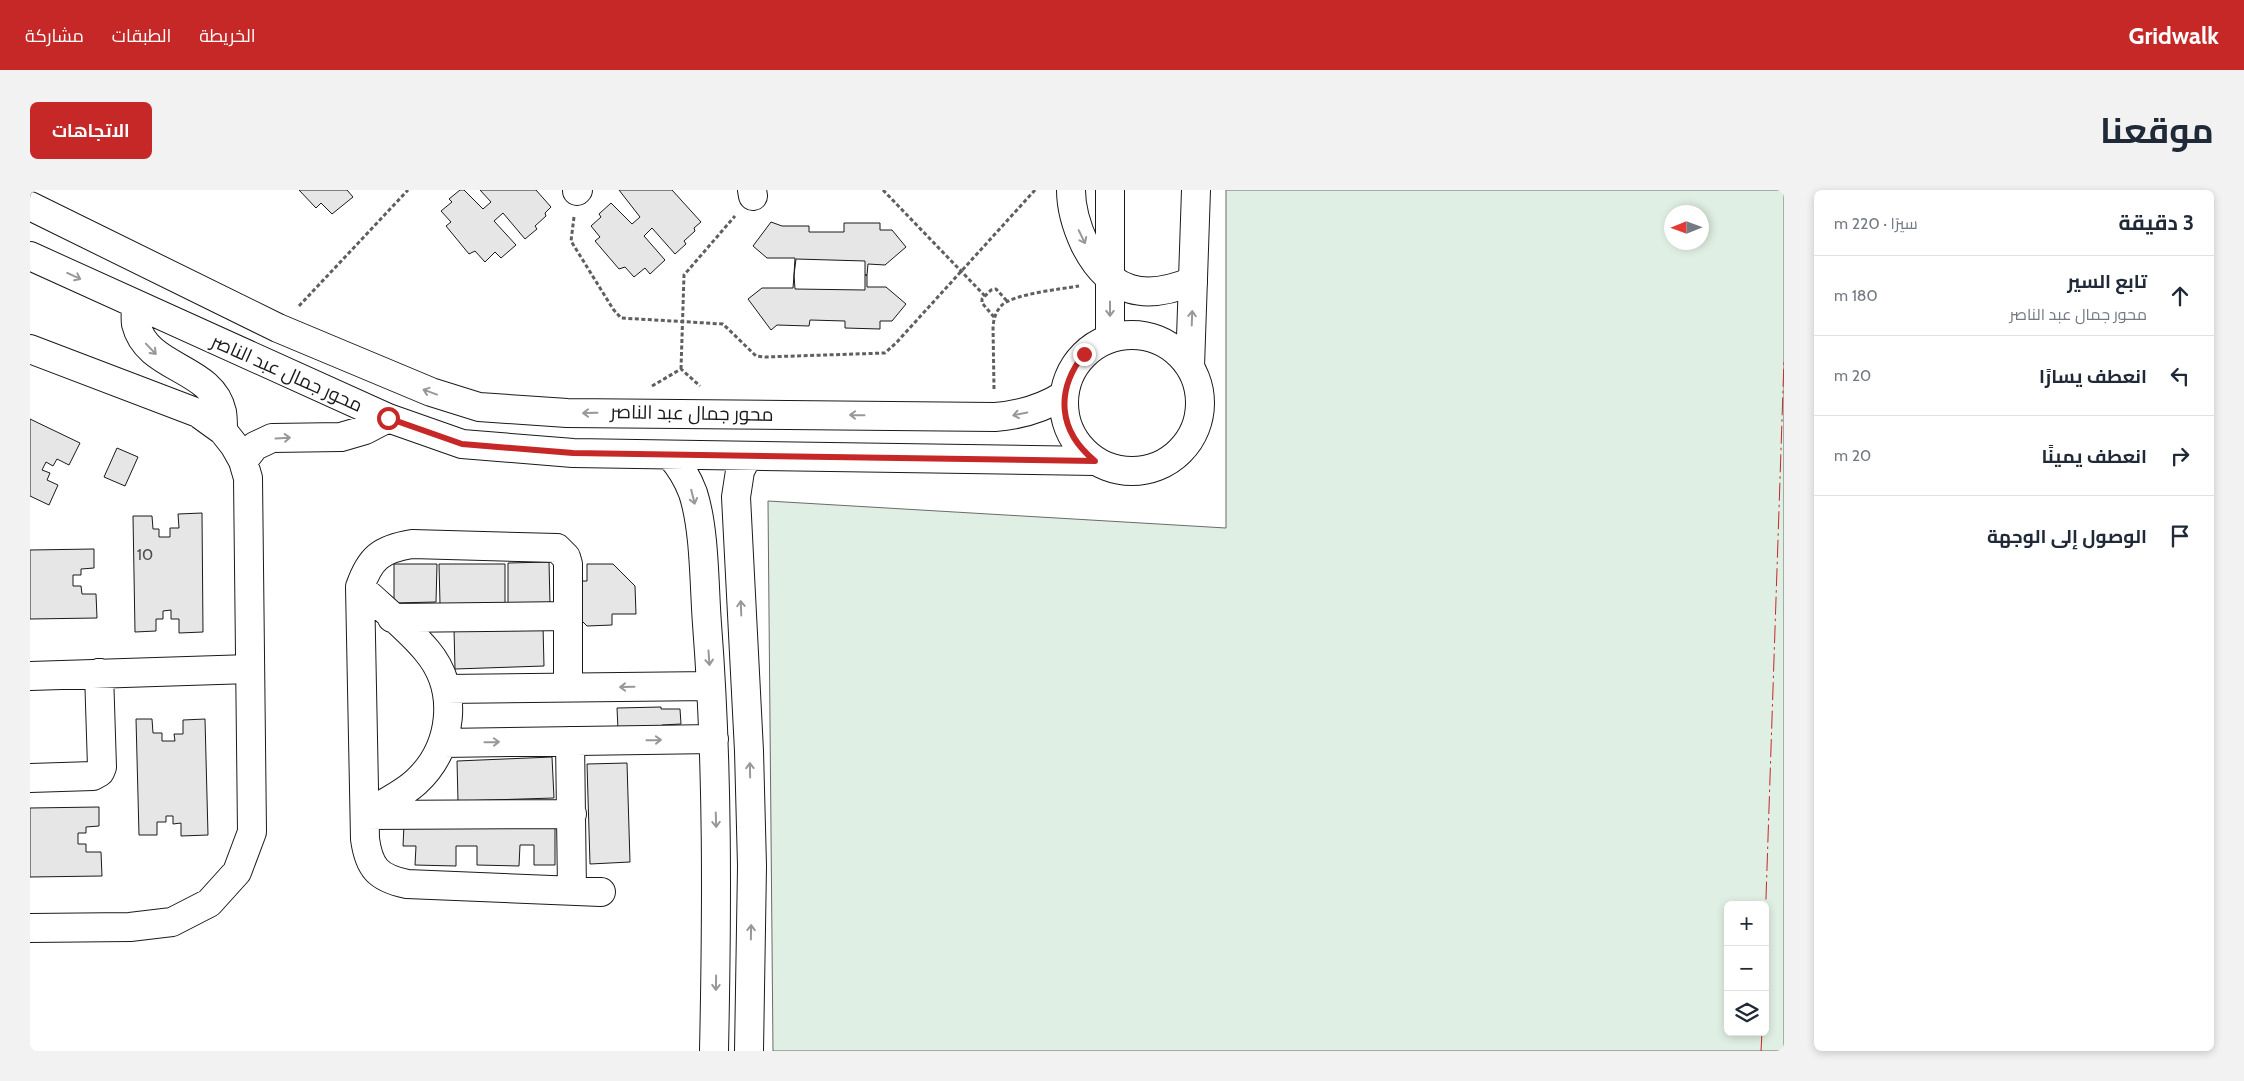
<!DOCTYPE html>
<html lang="ar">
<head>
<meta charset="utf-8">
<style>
  body { margin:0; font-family:Cabin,Cairo,sans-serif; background:#f2f2f3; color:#1f2937; direction:rtl }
  .controls { position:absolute; right:15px; bottom:15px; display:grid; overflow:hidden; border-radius:8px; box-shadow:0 2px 8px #0003 }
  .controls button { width:45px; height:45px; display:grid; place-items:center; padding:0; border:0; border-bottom:1px solid #e0e1e3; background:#fff; color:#1f2937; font:25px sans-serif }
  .compass { position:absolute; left:1634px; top:15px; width:45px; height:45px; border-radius:50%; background:#fff; box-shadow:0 2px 8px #0003; rotate:269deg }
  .stop { position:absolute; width:15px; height:15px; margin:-11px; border:4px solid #c62828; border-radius:50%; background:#fff }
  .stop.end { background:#c62828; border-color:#fff; box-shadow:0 1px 5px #0008 }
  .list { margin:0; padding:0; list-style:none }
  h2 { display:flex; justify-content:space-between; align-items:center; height:65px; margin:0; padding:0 20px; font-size:21px }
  h2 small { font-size:16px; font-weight:400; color:#747a83 }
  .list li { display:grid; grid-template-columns:32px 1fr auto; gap:15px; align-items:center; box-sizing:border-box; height:80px; padding:0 20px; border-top:1px solid #e0e1e3 }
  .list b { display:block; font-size:19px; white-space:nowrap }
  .list p { margin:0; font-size:16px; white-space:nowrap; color:#747a83 }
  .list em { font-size:16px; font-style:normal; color:#747a83 }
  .icon { flex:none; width:28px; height:28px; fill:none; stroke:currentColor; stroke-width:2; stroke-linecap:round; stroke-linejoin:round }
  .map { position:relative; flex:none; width:1754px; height:861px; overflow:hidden; direction:ltr; border-radius:8px }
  header { display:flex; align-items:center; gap:30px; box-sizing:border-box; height:70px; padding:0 25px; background:#c62828; color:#fff }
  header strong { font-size:24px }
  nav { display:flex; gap:28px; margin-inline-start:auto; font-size:18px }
  .intro { display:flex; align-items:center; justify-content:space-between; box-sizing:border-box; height:120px; padding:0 30px }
  h1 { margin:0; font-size:35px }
  .button { padding:12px 22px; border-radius:8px; background:#c62828; color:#fff; font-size:18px; font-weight:700 }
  main { display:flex; gap:30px; padding:0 30px }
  aside { flex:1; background:#fff; border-radius:8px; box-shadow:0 2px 8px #0003 }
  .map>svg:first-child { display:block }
  .green { fill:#e0efe3; stroke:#6a6a6a; fill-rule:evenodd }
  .building { fill:#e6e6e6; stroke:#1a1a1a }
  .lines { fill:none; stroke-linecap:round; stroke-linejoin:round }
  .minor-casing { stroke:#1a1a1a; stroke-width:30 }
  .major-casing { stroke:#1a1a1a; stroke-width:30 }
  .path { stroke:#5f5f5f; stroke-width:3; stroke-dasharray:4 2.5; stroke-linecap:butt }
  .minor { stroke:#fff; stroke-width:28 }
  .major { stroke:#fff; stroke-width:28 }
  .power { stroke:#c62828; stroke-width:1; stroke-dasharray:18 4 2.5 4; stroke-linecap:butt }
  .oneway { stroke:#989898 }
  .route { stroke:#c62828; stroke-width:6 }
  .labels { text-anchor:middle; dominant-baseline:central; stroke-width:4; stroke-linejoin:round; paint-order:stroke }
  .number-label { font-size:16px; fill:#4d4d4d }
  .street-label { font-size:19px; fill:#1a1a1a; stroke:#fff }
</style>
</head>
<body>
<header>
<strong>Gridwalk</strong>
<nav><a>الخريطة</a><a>الطبقات</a><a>مشاركة</a></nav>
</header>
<div class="intro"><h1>موقعنا</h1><a class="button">الاتجاهات</a></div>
<main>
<aside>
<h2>3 دقيقة<small>سيرًا · 220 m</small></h2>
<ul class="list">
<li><svg class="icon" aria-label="ahead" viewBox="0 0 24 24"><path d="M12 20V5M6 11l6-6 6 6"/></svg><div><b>تابع السير</b><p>محور جمال عبد الناصر</p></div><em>180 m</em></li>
<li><svg class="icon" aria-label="left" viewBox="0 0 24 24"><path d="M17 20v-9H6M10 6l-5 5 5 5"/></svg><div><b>انعطف يسارًا</b></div><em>20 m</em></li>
<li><svg class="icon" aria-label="right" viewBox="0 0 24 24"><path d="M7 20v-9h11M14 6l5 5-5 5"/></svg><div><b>انعطف يمينًا</b></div><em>20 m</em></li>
<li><svg class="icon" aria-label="arrive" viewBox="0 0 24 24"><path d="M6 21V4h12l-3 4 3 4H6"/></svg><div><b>الوصول إلى الوجهة</b></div></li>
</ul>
</aside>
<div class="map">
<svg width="1754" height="861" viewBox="0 0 1754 861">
  <rect width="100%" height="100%" fill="#fff"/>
  <path class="green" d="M1196 0H1754V861H743L738 311 1196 338ZM1642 22H1672V52H1642ZM1698 715H1735V842H1698Z"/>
  <path class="building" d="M269 0H317L323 7 302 24 291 13 286 18Z
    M430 0H434L453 19 461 12 450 0H506L521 17 515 23 516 26 505 36 507 39 495 49 473 23 464 31 486 55 471 68 465 62 455 72 445 61 439 64 416 36 421 32 411 21 422 12 419 9Z
    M589 0H642L671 32 664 38 665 41 654 51 656 54 645 64 622 38 614 46 635 70 620 84 615 78 604 87 595 77 589 79 565 51 570 47 561 36 571 27 569 24 581 13 602 34 610 27Z
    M741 32 752 36H779V42H814V33H850V40H862L876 57 855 75 838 74 837 85H835V71L766 69 764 85 765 68H737L723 56Z
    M764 85 765 99 835 100V85H837V97H856L876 114 862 131H850V139L815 138V131L780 130 779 136 747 135 741 140 718 109 732 98H763Z
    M0 229 50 253 39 275 27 269 23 276 16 272 12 280 20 283 17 290 28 295 19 315 0 306Z
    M87 258 108 267 95 296 74 287Z
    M172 323 173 442 149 443V429H141V420L133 421V429H126V441L105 442 103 326H122L123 339H129V347H140V338H149L148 324Z
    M64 359V378L51 379V385H43V396H51L52 404H66L67 428 0 429V360Z
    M519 372 520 414H478V373Z
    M364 374H407L406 412 364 413Z
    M409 374H475V413L410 414Z
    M557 374H583L605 396 606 424H582V435L557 436 545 424V391H557Z
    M513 436 514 476 425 479 424 439Z
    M631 517V519H650L651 534 632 535V538L588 539 587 518Z
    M106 529H122L123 543H132V551H145L144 544H153V530L175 529 178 645 151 646V633L143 634V626H136V632H127V645H109Z
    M522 567 524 608 428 611 427 571Z
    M597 573 600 672 560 674 557 574Z
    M69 617V636L56 637V643H48V654H56V662H71L72 686 0 687V618Z
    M374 635 525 636V675H504V655H490L489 676 447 675V656H426V676L385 675 386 656H373Z"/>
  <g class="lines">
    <g class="minor-casing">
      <path id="minor" d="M722 0 723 6
        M1041 0C1041 19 1047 38 1055 55 1080 104 1115 111 1163 91
        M547 1 548 0
        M0 16 248 138 401 202 449 217 537 223 965 227C991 225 1012 219 1034 205
        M0 66 358 228 432 254 543 263 1065 271
        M106 115C106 121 105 128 106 134 117 180 182 176 192 222 193 228 193 235 193 241
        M0 159 168 223 193 241 204 255 213 271 218 288 222 642 207 682 179 713 142 732 100 737 0 738
        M640 265C651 277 657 287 663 303 675 340 674 395 677 434 688 577 687 718 684 861
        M717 267 710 281 706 307 719 561 722 676 719 861
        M213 271 225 256 242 248 311 247 335 240 358 228
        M330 397C352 418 378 438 397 461 430 500 423 558 386 592 372 605 351 614 335 625
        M362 428 538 426
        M0 486 220 479
        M538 497V374L536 367 527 358 382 354C351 359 340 368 330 397L335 649C339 678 348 688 377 694L571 702
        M416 499 681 496
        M540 551 542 700
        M413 553 684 549
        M0 588 63 586 70 582 72 577 69 483
        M335 625 542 624"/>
    </g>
    <g class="major-casing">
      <path id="major" d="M1034 213a68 68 0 1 1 136 0a68 68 0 1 1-136 0Z
        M1080 148V0
        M1160 177 1166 0"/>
    </g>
    <path class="path" d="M853 0 955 106
      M544 27 541 51 583 119 591 128 693 134 726 166 735 167 855 163 867 152 1005 0
      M269 116 378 0
      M964 127 952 113V109L961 100 966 99 977 111
      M651 179 654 85 705 26
      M622 196 651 179 670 196
      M964 199 963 136C964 128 966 121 972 115 984 104 1031 99 1049 96"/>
    <use href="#minor" class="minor"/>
    <use href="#major" class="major"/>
    <path class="power" d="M1735 738 1754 170
      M1731 861 1732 842"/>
  </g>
  <defs><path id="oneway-shaft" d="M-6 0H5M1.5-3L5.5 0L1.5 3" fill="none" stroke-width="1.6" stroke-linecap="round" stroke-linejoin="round" transform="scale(1.25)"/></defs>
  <g class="oneway">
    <use href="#oneway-shaft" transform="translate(1052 47) rotate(64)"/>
    <use href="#oneway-shaft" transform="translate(44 86) rotate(25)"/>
    <use href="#oneway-shaft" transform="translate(1080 119) rotate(90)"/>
    <use href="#oneway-shaft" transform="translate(1162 128) rotate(-88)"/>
    <use href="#oneway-shaft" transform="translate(121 159) rotate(46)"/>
    <use href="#oneway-shaft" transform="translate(400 202) rotate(-160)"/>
    <use href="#oneway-shaft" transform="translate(560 223) rotate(179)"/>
    <use href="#oneway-shaft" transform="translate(990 224) rotate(168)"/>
    <use href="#oneway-shaft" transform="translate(827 225) rotate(-179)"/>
    <use href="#oneway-shaft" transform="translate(253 248) rotate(-3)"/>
    <use href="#oneway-shaft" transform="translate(663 307) rotate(76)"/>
    <use href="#oneway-shaft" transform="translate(711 418) rotate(-92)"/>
    <use href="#oneway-shaft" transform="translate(679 468) rotate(86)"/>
    <use href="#oneway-shaft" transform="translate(597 497) rotate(179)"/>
    <use href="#oneway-shaft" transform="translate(624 550) rotate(-1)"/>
    <use href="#oneway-shaft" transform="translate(462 552) rotate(-1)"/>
    <use href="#oneway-shaft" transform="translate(720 580) rotate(-91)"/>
    <use href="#oneway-shaft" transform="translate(686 630) rotate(88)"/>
    <use href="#oneway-shaft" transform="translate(721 742) rotate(-89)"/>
    <use href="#oneway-shaft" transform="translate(686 793) rotate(91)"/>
  </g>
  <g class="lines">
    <path class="route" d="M358 228 432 254 543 263 1065 271C1028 241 1025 201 1054 164"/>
  </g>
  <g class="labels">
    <g class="number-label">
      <text x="115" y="364">10</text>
    </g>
    <g class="street-label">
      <text transform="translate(257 183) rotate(24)">محور جمال عبد الناصر</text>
      <text transform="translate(662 223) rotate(1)">محور جمال عبد الناصر</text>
    </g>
  </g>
</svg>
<div class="controls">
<button>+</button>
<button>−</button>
<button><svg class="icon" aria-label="layers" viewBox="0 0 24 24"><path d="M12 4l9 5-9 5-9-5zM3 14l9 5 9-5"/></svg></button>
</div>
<svg class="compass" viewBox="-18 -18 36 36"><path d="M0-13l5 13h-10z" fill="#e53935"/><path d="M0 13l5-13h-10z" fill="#747a83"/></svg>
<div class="stop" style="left:358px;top:228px"></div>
<div class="stop end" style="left:1054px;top:164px"></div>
</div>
</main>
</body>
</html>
